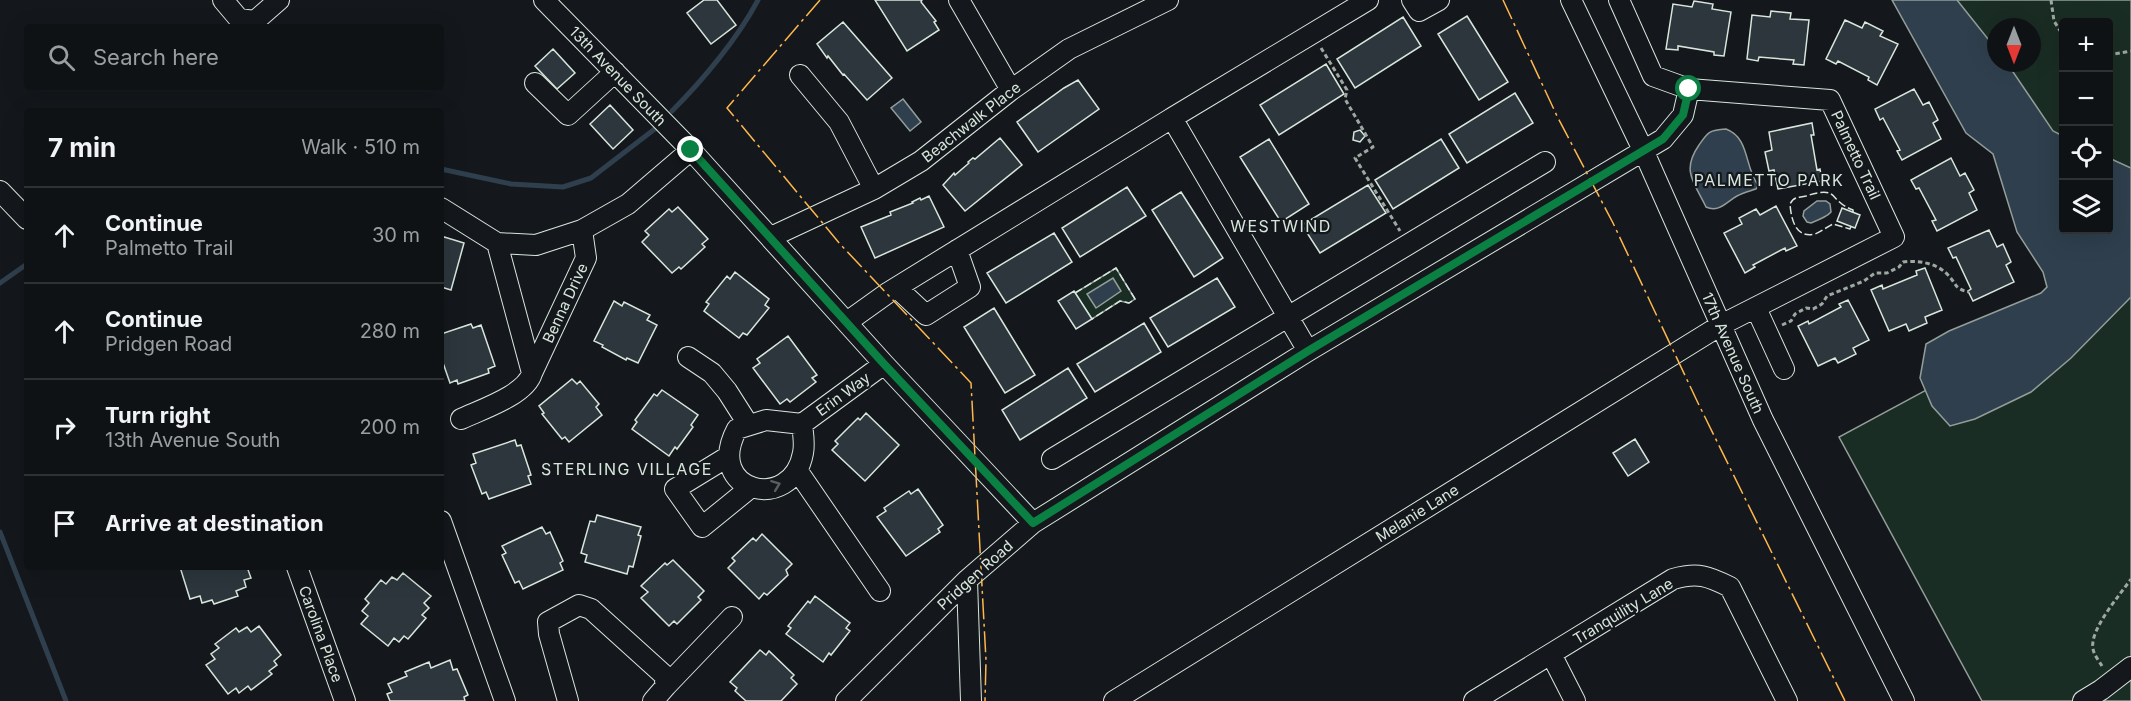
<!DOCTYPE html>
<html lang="en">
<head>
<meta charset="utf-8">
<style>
  body { margin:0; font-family:Inter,sans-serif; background:#1d2022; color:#f1f3f6 }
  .controls { position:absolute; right:18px; top:18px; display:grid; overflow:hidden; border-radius:6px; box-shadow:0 6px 24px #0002 }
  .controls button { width:54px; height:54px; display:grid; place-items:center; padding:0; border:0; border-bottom:2px solid #2f3234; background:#0f1215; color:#f1f3f6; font:30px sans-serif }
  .compass { position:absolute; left:1987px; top:18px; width:54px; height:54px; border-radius:50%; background:#0f1215; box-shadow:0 6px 24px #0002; rotate:180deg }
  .stop { position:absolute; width:18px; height:18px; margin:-14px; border:4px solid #0b8043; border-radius:50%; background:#fff }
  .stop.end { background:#0b8043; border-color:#fff; box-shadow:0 2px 6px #0008 }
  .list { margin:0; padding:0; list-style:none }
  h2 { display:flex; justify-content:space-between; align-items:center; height:78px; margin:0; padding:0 24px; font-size:26px }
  h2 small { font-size:20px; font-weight:400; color:#9b9ea0 }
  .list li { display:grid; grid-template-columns:39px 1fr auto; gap:18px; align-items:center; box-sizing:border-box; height:96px; padding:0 24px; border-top:2px solid #2f3234 }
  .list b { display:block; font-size:22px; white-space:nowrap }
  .list p { margin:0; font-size:20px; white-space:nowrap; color:#9b9ea0 }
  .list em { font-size:20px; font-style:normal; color:#9b9ea0 }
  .icon { flex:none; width:33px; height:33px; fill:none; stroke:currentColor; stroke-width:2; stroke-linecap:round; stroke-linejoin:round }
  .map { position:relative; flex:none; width:2131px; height:701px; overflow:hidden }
  .search { position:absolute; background:#0f1215; box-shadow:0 6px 24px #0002; left:24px; top:24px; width:420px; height:66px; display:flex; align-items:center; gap:15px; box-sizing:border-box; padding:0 21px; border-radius:6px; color:#9b9ea0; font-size:22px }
  .panel { position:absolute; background:#0f1215; box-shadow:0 6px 24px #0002; left:24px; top:108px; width:420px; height:462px; border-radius:6px }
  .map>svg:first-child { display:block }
  .green { fill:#1a2d24; stroke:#939e99; stroke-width:1.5; fill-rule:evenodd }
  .water { fill:#2f3f4d; stroke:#939e99; stroke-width:1.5 }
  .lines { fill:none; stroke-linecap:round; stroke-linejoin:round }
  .stream { stroke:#2f3f4d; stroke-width:5 }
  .building { fill:#2c363c; stroke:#d8e6dc; stroke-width:1.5 }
  .minor-casing { stroke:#d8e6dc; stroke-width:22 }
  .path { stroke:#9da8a2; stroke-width:3; stroke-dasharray:4.5 3; stroke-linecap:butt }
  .minor { stroke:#14181c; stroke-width:20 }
  .fence { stroke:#d8e6dc; stroke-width:1.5; stroke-dasharray:8 3; stroke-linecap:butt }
  .power { stroke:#ffb74d; stroke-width:1.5; stroke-dasharray:21 4.5 3 4.5; stroke-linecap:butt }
  .oneway { stroke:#59605f }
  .route { stroke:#0b8043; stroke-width:8 }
  .labels { text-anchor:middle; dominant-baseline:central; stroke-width:4.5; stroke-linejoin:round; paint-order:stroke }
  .street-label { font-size:15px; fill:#d8e6dc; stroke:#14181c }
  .neighbourhood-label { font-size:16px; letter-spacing:1.5px; fill:#d8e6dc; stroke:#14181c }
</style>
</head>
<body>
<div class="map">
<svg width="2131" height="701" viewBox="0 0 2131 701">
  <rect width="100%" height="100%" fill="#14181c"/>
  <path class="green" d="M1930 0H2131V701H1982L1839 437 2099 297ZM2064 22H2108V230H2064ZM1996 27H2032V63H1996Z
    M1116 268 1135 299 1129 303 1120 301 1092 319 1075 293Z"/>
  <path class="water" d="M1892 0H1957L1996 49V63H2007L2053 131 2063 136 2064 230H2108L2109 158 2131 168V297L2071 358 2031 392 1975 419 1950 426 1932 406 1920 378 1926 344 1949 331 2041 293 2047 287 2043 272 2017 232 1993 154 1966 133Z
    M903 99 921 122 910 131 891 108Z
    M1726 129C1750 138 1744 166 1758 185L1756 189C1750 191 1742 193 1737 196 1726 202 1719 213 1706 207 1694 182 1681 171 1699 145 1708 132 1709 130 1726 129Z
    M1817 201H1826L1830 204 1831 212C1828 216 1816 221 1811 223L1807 222 1803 216 1804 211Z
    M1113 278 1121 291 1096 308 1087 294Z"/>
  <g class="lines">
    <path class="stream" d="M672 111C703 80 738 38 758 0
      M441 169 511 184 563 187 591 178 656 128
      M0 283 27 264
      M0 532 66 701"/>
  </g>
  <path class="building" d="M704 0H717L736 25 711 44 687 13Z
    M875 0H922L921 2 936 21 934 22 939 30 907 51Z
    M1694 1 1713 4 1712 9 1731 12 1724 56 1714 55V52L1678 46V50L1666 49 1673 4 1692 7Z
    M1771 11 1791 13 1790 19 1809 20 1804 65 1793 64 1794 60 1759 57 1758 61 1747 59 1752 15 1770 17Z
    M1467 16 1508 82 1479 100 1438 34Z
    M1403 17 1421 46 1355 88 1337 59Z
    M1845 20 1862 28 1865 22 1883 31 1880 36 1898 44 1877 85 1868 80 1869 77 1838 61 1836 64 1826 59Z
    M843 22 892 78 867 100 844 74 843 75 828 56 827 58 817 44Z
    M553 49 575 73 557 89 535 66Z
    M1326 64 1344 94 1279 135 1260 105Z
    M1078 80 1099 109 1038 152 1017 122 1064 88Z
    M1914 89 1923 105 1929 102 1938 120 1933 123 1941 139 1902 160 1897 151 1900 150 1883 118 1880 120 1875 109Z
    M1515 93 1533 123 1467 163 1449 134Z
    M610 105 633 130 613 149 590 124Z
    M1812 123 1814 135H1811L1817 170 1820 169 1822 181 1778 189 1774 170 1769 171 1765 152 1772 150 1769 132Z
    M1360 130 1365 136 1360 142 1353 140 1354 132Z
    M1000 138 1022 165 965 211 943 185 954 173 955 175 969 163 968 162 973 158 975 159Z
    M1269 139 1309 204 1281 222 1240 157Z
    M1441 139 1459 168 1393 209 1375 180Z
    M1951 158 1960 176 1965 173 1974 190 1969 193 1977 210 1937 231 1932 221 1936 220 1919 188 1916 189 1911 180Z
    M1368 185 1386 213 1320 253 1302 225Z
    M1127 187 1146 216 1080 257 1062 228Z
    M1181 192 1223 258 1194 277 1152 210Z
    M929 196 944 227 875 258 861 227 891 215 890 212 913 203 912 202 920 198 921 200Z
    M1776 206 1797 246 1786 251 1785 248 1753 265 1755 267 1745 273 1724 233 1742 224 1739 218 1756 209 1760 215Z
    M678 207 708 239 702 244 705 247 681 269 679 267 672 273 642 242 649 235 645 231 669 209 672 212Z
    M1842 208 1860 215 1855 228 1837 221Z
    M1989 230 1997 247 2003 244 2011 262 2006 265 2014 282 1973 301 1968 291 1971 289 1956 257 1953 258 1948 248Z
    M1054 233 1072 262 1006 303 987 273Z
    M441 236 464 243 451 290 441 287Z
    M1925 268 1942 310 1925 317 1927 323 1909 331 1906 324 1889 331 1871 290 1882 285 1883 289 1917 275 1916 271Z
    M735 272 769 299 765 305 769 308 747 335 743 333 739 338 704 311 709 304 706 302 727 276 730 279Z
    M1217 278 1235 307 1168 347 1150 318Z
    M1074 291 1092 319 1076 329 1058 301Z
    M1848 300 1869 340 1853 348 1856 354 1838 363 1835 358 1818 366 1798 326 1808 321 1809 324 1841 307 1839 304Z
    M614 301 622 306 624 302 650 315 647 320 657 325 638 363 627 358 626 360 602 347 603 345 594 341Z
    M994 308 1035 375 1005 393 964 327Z
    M1144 323 1161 352 1095 392 1077 364Z
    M471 324 473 328 481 325 495 366 488 369 489 373 458 384 457 380 450 383 441 357V334Z
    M788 336 817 375 812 378 816 382 790 402 787 399 780 404 753 368 760 363 757 359Z
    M1068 368 1087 398 1020 440 1002 410Z
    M572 379 577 384 580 381 599 404 596 407 602 415 569 442 565 437 562 439 542 414 544 413 539 406Z
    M662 390 698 415 691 425 693 427 677 449 675 447 669 456 632 429 637 422 635 420 654 394 657 396Z
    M866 413 899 445 865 481 832 450 838 444 835 441 858 418 860 420Z
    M1635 439 1649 462 1628 476 1613 453Z
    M515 440 517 446 521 445 531 475 528 476 531 484 489 499 486 492 482 494 471 465 476 463 473 454Z
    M918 489 943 525 938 529 940 532 906 556 877 517 886 511 884 508 909 491 911 494Z
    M597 515 641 527 638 535 641 536 633 567 629 566 627 574 585 562 587 555 581 553 590 521 595 522Z
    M542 527 546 534 550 532 563 561 560 563 563 570 523 589 519 581 515 583 502 555 506 553 502 546Z
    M762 534 792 564 786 570 788 575 767 595 764 593 759 599 728 568 735 561 732 558 753 538 756 541Z
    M673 560 704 591 698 597 701 600 677 624 674 621 669 626 641 598 648 592 641 586 665 563 667 565Z
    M180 567H247L251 578 244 580 246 587 236 591 238 596 214 604 212 600 202 603 200 596 190 599Z
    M403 573 431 596 424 603 429 608 422 615 426 618 408 639 404 636 399 642 394 638 388 646 361 624 368 616 362 611 369 603 365 599 381 580 386 584 392 577 397 580Z
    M815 596 850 623 846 628 850 631 831 655 829 653 823 662 786 634 791 628 788 626 808 601 810 603Z
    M259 626 281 655 274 661 277 665 269 671 272 674 251 690 248 686 239 693 236 688 228 694 206 665 215 659 211 654 219 648 215 644 236 628 239 632 247 627 251 632Z
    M760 650 766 655 769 651 794 675 791 678 797 684 781 701H746L735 691 737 688 730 682Z
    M450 660 453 670 457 669 468 695 464 697 465 701H390L387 694 392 692 388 684 407 676 405 672 429 662 431 668Z"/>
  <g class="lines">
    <g class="minor-casing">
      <path id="minor" d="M223 0 239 19 255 21 279 0
        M544 0 691 150 884 364 1033 523
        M959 0 1011 90
        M1412 0 1419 11 1439 0
        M1571 0 1644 152 1763 420 1904 701
        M800 75 839 122 874 189
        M535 83 568 115 615 72
        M1172 118 1368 0
        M0 191 27 219
        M441 208 497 243 536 245 582 230 628 204 691 150
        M771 237 874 189 921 161 1011 90 1069 49 1168 0
        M497 243 532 373 586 258 582 230
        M897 288 926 315 970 287 957 250
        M1756 308 1784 369
        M847 322 889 292 1172 118 1308 351
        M688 357 712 373 727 391 748 424
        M461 419C480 410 526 395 532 373
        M802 424C803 433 805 444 803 453 792 514 703 492 737 429L766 420 802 424 884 364
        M729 456 675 489 702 527 750 488
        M1052 459 1545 162
        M797 470 880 591
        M441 521 505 701
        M297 567 345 701
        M967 580 971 701
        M1551 654 1575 701
        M666 686 732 617
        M568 701 549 634 548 622 579 605 591 609 664 675 666 686 653 701
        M846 701 967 580 1033 523 1308 351 1663 139 1683 115 1689 89
        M1114 701 1721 325 1894 237 1830 100 1689 89 1653 76 1619 0
        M1474 701 1673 579C1698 572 1708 576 1730 587L1787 701
        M2083 701 2101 690 2131 667"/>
    </g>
    <path class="path" d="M2051 0 2054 21 2064 37
      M1321 48 1347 90 1345 99 1373 147 1355 158 1400 231
      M2108 55 2131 51
      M1782 325 1791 321 1795 314 1806 308 1813 309 1822 304 1827 296 1864 281 1875 273H1887L1899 267 1903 262C1918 260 1937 263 1948 275 1957 284 1954 289 1969 292
      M2102 666C2099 661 2094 655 2093 649 2089 630 2120 595 2131 579"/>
    <use href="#minor" class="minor"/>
    <path class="fence" d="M1851 226 1850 229 1833 224C1827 227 1820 232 1815 234 1795 239 1791 218 1790 204 1794 196 1798 198 1806 196 1840 185 1827 200 1853 210V212
      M1075 293 1116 268 1135 299 1129 303 1120 301 1092 319"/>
    <path class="power" d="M820 0 727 108 840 244 971 383 986 660 985 701
      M1503 0 1557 116 1613 223 1698 403 1845 701"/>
  </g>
  <defs><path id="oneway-chevron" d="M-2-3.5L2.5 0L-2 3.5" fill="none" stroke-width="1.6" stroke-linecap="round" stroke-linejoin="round" transform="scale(1.5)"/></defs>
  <use class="oneway" href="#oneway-chevron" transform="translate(776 485) rotate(-21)"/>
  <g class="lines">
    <path class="route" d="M691 150 884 364 1033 523 1308 351 1663 139 1683 115 1689 89"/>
  </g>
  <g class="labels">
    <g class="street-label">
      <text transform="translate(618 76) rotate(46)">13th Avenue South</text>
      <text transform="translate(971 122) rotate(-38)">Beachwalk Place</text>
      <text transform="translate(1856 155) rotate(65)">Palmetto Trail</text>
      <text transform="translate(565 303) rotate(-65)">Benna Drive</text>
      <text transform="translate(1733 353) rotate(66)">17th Avenue South</text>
      <text transform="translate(843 394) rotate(-36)">Erin Way</text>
      <text transform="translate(1417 513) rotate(-32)">Melanie Lane</text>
      <text transform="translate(975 575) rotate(-42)">Pridgen Road</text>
      <text transform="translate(1623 611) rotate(-31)">Tranquility Lane</text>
      <text transform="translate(321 634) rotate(70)">Carolina Place</text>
    </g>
    <g class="neighbourhood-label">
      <text x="1769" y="180">PALMETTO PARK</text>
      <text x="1281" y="226">WESTWIND</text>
      <text x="627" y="469">STERLING VILLAGE</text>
    </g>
  </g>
</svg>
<div class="controls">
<button>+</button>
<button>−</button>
<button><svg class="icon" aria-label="locate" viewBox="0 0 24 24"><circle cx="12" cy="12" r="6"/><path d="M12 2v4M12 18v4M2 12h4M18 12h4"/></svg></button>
<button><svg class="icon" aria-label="layers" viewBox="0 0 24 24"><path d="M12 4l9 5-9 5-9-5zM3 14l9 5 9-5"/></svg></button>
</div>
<svg class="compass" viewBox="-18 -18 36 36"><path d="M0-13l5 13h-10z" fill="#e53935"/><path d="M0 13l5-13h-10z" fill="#9b9ea0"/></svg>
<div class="stop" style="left:1689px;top:89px"></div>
<div class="stop end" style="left:691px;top:150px"></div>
<div class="search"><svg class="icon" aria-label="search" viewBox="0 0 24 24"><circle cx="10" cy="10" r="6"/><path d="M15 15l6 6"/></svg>Search here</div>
<section class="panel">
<h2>7 min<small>Walk · 510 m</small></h2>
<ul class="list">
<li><svg class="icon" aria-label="ahead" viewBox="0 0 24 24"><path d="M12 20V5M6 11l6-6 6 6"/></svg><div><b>Continue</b><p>Palmetto Trail</p></div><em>30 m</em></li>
<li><svg class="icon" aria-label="ahead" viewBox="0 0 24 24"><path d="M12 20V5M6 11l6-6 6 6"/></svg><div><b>Continue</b><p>Pridgen Road</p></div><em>280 m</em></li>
<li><svg class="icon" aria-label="right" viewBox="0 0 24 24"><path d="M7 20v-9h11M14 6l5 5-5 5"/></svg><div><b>Turn right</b><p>13th Avenue South</p></div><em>200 m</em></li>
<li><svg class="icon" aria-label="arrive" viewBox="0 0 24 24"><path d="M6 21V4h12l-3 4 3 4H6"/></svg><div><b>Arrive at destination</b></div></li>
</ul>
</section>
</div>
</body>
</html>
